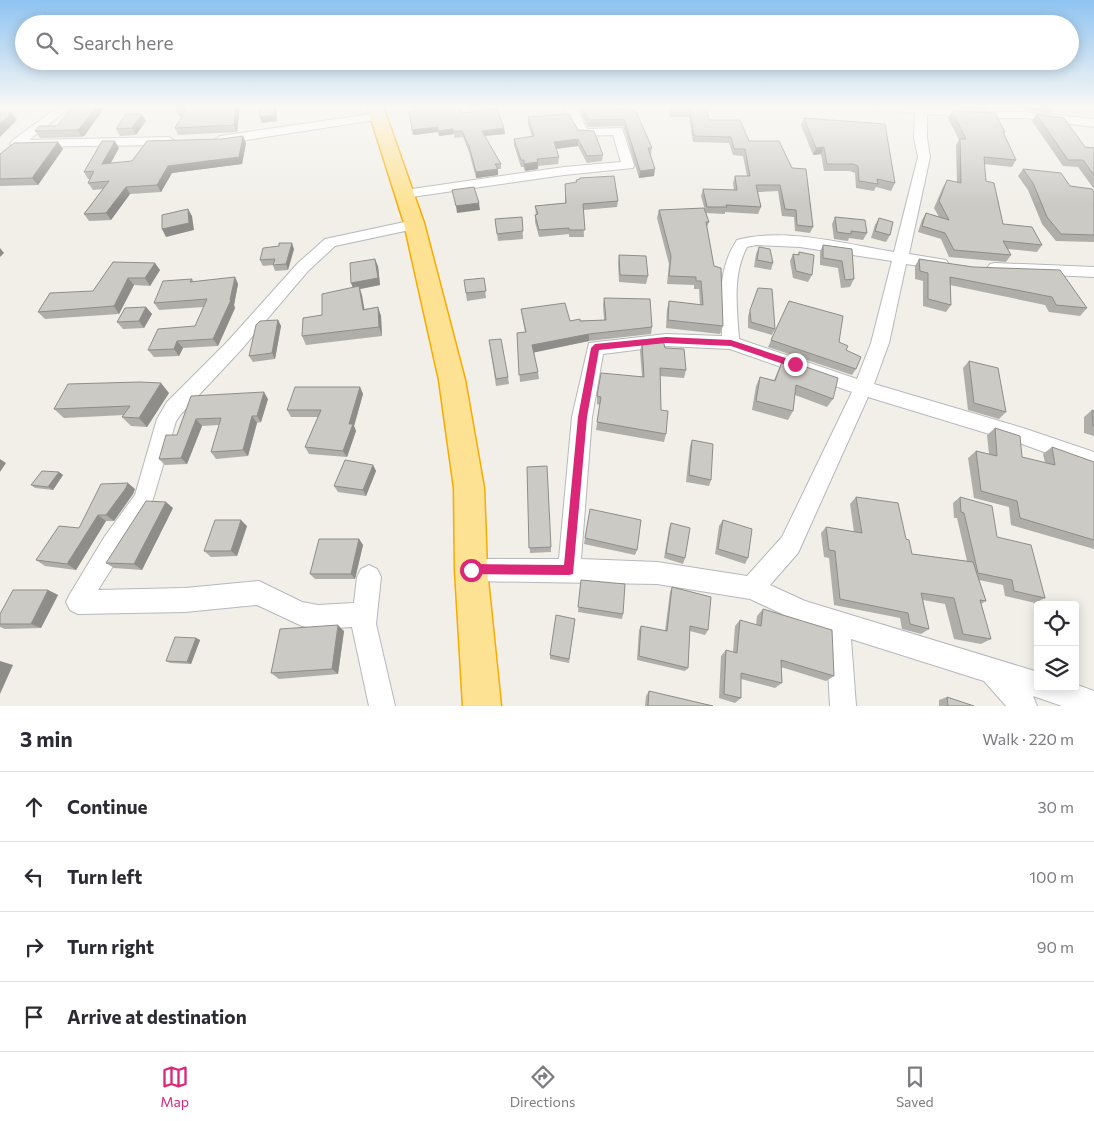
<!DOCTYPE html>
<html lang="en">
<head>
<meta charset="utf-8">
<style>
  body { margin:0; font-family:Commissioner,sans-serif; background:#f7f7f7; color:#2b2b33 }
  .controls { position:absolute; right:15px; bottom:15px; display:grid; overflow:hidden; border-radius:5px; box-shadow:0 2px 12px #0003 }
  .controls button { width:45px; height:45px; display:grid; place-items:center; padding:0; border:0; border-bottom:1px solid #e1e1e2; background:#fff; color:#2b2b33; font:25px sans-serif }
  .stop { position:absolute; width:15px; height:15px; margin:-11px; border:4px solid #db2777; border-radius:50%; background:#fff }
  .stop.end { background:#db2777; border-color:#fff; box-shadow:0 1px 5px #0008 }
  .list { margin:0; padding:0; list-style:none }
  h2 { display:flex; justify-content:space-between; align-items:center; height:65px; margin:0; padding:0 20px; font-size:21px }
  h2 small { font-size:16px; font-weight:400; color:#7c7c81 }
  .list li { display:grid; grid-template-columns:32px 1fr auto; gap:15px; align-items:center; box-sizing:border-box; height:70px; padding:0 20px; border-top:1px solid #e1e1e2 }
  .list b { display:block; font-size:19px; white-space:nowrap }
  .list em { font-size:16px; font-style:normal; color:#7c7c81 }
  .icon { flex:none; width:28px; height:28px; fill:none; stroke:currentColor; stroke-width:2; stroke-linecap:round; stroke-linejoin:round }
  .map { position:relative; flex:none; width:1094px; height:706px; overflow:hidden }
  .search { position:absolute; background:#fff; box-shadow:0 2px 12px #0003; left:15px; right:15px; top:15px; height:55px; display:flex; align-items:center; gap:12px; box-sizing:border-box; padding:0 18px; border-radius:28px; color:#7c7c81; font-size:19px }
  .sheet { height:345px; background:#fff }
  nav { display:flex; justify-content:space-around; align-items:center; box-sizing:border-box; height:70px; border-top:1px solid #e1e1e2; background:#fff; font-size:14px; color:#7c7c81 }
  nav a { display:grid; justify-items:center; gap:2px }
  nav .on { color:#db2777 }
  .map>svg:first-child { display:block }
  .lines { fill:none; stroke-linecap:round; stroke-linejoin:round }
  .minor-casing { stroke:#b5b8bc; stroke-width:2 }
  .highway-casing { stroke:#f9ab00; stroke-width:3 }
  .minor { fill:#fff; fill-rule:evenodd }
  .highway { fill:#fde293; fill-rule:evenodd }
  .wall { fill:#afaea9 }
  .shaded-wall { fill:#8f8d8a }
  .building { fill:#cccac5; stroke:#8f8d8a }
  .route { fill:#db2777 }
</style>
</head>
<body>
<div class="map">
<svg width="1094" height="706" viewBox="0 0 1094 706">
  <rect width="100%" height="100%" fill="#f1efe8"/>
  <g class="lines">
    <g class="minor-casing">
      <path id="minor" d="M59 106H72L29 140 169 137 175 141 169 145 12 147 10 144 12 141Z
        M563 106H575L587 129 622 128 634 165 633 168 564 175 405 198 398 194 405 190 564 167 621 162 613 135 579 136Z
        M870 106H927L975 112H1026L1094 119V127L1026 118H975L927 114V138L930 157 909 254 946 260 949 264 946 268 941 269 906 264 889 343 874 384 1023 428 1094 452V470L1022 444 868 397 798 553 770 585 805 601 1038 672V687H1075V684L1094 691V706H1062L1033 696 1037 706H1006L984 681 851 639 856 706H830L826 631 795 620 750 599 657 584 471 581 463 578 460 570 463 562 471 559H559L572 417 589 343 666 334 722 336C721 302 717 270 737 240 784 227 846 244 894 252L918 157 914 138 915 113 876 109ZM756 245 800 247 892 261 871 343 857 379 739 339C737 308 732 275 747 247ZM666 346 730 349 852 392 782 537 747 576 657 562 581 559 592 417 603 354Z
        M378 113 384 117 382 119 220 144 214 140 220 136Z
        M414 220 419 222 421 225 419 228 335 246 308 271 240 351 181 414 176 421 151 506 98 590 185 588 259 581 302 602 318 605 354 603 357 577 361 569 369 565 377 569 381 577 376 624 395 706H369L352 627 318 629 302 626 257 605 185 612 78 614 70 610 66 602 70 594 105 536 135 495 157 419 167 402 228 341 298 263 325 239Z
        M995 263 1094 267V277L990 272 987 268 990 264Z"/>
    </g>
    <g class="highway-casing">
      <path id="highway" d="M367 106H383L424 223 465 380 484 488 487 570 501 706H463L455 570 454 488 439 380 404 223Z"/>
    </g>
    <use href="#minor" class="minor"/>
    <use href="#highway" class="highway"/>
  </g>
  <path class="wall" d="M77 106H106L85 135 82 137 40 138 35 131 57 126Z
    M178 106H240L237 132 178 135 175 128 182 116H179L175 109Z
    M580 106H616L617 110 652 148 651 155 654 176 639 178 623 126 588 127 582 116Z
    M668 106H706L709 120 749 141 813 227 810 233 795 231 794 217 782 216 778 191 757 192 761 207 758 214 725 212V214L706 213 709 222 707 227 723 326 720 334 666 328 667 309 669 301 700 305 699 289H694V285L667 284 669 264 657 218 659 210H705L701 196 703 189 734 190 733 183 735 176H747L743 156 733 155 729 143 693 142 689 117H670Z
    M942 106H988L986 110Z
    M1023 106H1056L1051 113 1025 110Z
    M952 111 1005 132 1004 133 1016 160 1012 167 984 164 986 181 1003 224 1042 245 1037 252 1008 249 1011 255 1006 262 949 257 941 239 918 232 922 220 926 213 939 217 934 208 943 187 947 180 957 182 956 145 959 140 948 118Z
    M409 112 461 113 504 128 505 134 485 136 501 164V169H498V175L476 178 469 152 463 137 454 138V134L439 136 438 132 413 135Z
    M1036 114 1085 147 1094 148V189L1078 167 1063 166 1032 121Z
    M528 117 578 130 603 155 602 161 587 163 578 146 556 149 559 157 558 164 538 166V169L525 171 524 167H521L514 145V139L532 137 528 124Z
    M804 118 895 183 891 191 876 187 874 191 856 188 855 173 850 171H824L821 154 813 155 801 125Z
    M146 121 136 135 120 136 116 129Z
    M58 142 63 149 38 185 0 186V154Z
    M246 143 242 164 172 173 161 192 130 194 111 220 89 221 84 214 103 189 93 190 88 183 90 179H88L84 172 119 148 111 163 132 161Z
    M1023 169 1070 186 1094 192V242L1056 241 1042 224 1028 190 1018 176Z
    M580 178 618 201 617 207 583 210 584 237H569V234L539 237 535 222V215H536L535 206 565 203V184L576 183V180L579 179Z
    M522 217 523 239 498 241 495 219Z
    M835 217 867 233 863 240 849 238 848 241 834 239 832 224Z
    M879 218 890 235 886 242 871 238 875 225Z
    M823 245 852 249 854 279 850 287 841 288 838 268 820 265V252Z
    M759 247 773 263 771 270 754 267 756 254Z
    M294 249 288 270 275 271 273 265 263 266 260 260Z
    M799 252 812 275 808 282 793 278 790 261 793 254H798Z
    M619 255 648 276 646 284 619 282 618 263Z
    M919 259 973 267 1087 308 1080 316 1049 312 1045 305 950 285 951 305 946 312 923 306V281L915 279V266Z
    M113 262 160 270 150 286 134 285 119 314 45 319 38 312 93 291Z
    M378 266 380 285 360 289 364 309 378 307 381 316 382 336 306 345 302 336 322 315 353 287 351 283Z
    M235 277 238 284 234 305 235 308 218 346 183 348 179 356 154 357 148 350 195 326 204 307 159 310 154 303 192 279 194 282Z
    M484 278 486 298 467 301 464 280Z
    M758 288 775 329 772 335 748 328V316Z
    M604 298 652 327 651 334 589 341 534 352 538 372 539 379 520 382 517 333 525 332 522 316 521 309 570 321 604 320 603 305Z
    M789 301 839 342 846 350 856 369 852 375 768 347Z
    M146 307 152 314 144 328 123 329 117 322Z
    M278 320 281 326 275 359 253 362 249 356Z
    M489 340 508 377 509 384 496 386Z
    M642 343 665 348 686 370 684 378 660 376 661 410 666 434 664 442 596 430 600 405 597 404V396L642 377 640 351Z
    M783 359 833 399 827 407 795 395 793 411 788 420 752 410 756 386 760 377 774 380Z
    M969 361 1006 412 999 419 968 410 963 368Z
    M360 387 363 394 354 426 356 431 347 457 309 454 305 447 318 417H291L287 410Z
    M169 393 147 427 131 426 122 417 124 415 64 418 54 409Z
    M191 396 268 399 261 422 257 423 248 456 216 459 211 452 219 425 202 426 187 464 165 465 159 459 177 435Z
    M1092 410 1094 411V436L1084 433V417Z
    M995 428 1022 457 1045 463 1043 454 1052 447 1094 462V549L1011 525 1009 507 974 498 968 458 976 451 989 454 987 435Z
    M692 440 711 480 709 486 686 482 690 446Z
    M373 465 376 471 366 496 338 492 334 486Z
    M527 467 551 547V552L530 553Z
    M59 472 63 475 53 490 35 488 31 485Z
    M135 489 133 494 114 521H106L76 570 45 566 36 560 79 528Z
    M856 497 906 539 912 554 967 561 957 518H954L953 503 960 497 997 537 1045 598 1035 603 1005 596 1003 585 979 580 986 601 981 604 991 639 981 644 954 639 945 604 923 600 929 629 921 634 902 629 900 618 834 605 829 558 824 557 821 533 826 527 854 532 850 504Z
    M173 508 142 570 114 568 106 563Z
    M723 520 748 558 745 564 715 554 719 526Z
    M671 523 685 558 683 564 664 558 669 528Z
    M247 526 237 556 211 557 204 551Z
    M585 538 637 550 635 555 584 544Z
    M359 539 363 545 355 579H315L310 574Z
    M581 580 623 614 622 619 578 612Z
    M672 587 708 630 705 635 690 631 688 668 685 671 637 660 639 630 641 626 665 631 670 592Z
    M48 590 58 595 41 628 5 629 0 627V614Z
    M763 609 834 676 826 681 781 667 782 683 775 688 741 679V698L735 703 719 698 721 656 726 650 733 652 735 626 740 620 756 625 757 616Z
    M575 619 569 663 550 659V655Z
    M344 631 338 674 279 679 271 673Z
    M196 638 200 640 191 664 170 663 166 661Z
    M649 691 713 706H645L646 696Z
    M947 697 974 706H939V700Z"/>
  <path class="shaded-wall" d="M97 106H106L85 135 82 137 77 130Z
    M236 106H240L237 132 234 125Z
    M274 106H276L277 121 262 123 260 117Z
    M12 113 17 120 0 137V124Z
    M142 114 146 121 136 135 132 128Z
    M438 127V132L413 135 412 130Z
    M504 128 505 134 483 136 482 131Z
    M453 129 454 134 439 136 438 131Z
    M243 136 246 143 242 164 172 173 161 192 157 185 168 166Z
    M578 139V146L554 149V142Z
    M115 141 119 148 106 171 102 164Z
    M58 142 63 149 38 185 32 178Z
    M824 147 821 154 813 155 816 148Z
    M538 162V169L525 171 524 164Z
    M498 169V175L476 178V172Z
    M655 169 654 176 639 178 640 171Z
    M126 187 130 194 111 220 106 213Z
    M479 203 480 210 457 213 456 206Z
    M188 209 192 216 194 230 166 237 162 229Z
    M292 243 294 249 288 270 286 264Z
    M0 248 4 253 0 257Z
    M375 259 378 266 380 285 360 289 362 295 366 318 351 283Z
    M155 263 160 270 150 286 145 278Z
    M235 277 238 284 234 305 235 308 218 346 213 339 230 300Z
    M128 278 134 285 119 314 114 306Z
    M146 307 152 314 144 328 139 321Z
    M378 307 381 316 382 336 379 327Z
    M278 320 281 326 275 359 272 353Z
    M589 334V341L532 353V345Z
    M177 341 183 348 179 356 174 349Z
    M161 383 169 393 147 427 139 418Z
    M360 387 363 394 354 426 356 431 347 457 343 451 349 424Z
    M264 392 268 399 261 422 257 416Z
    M252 416 257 423 248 456 243 450Z
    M196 419 202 426 187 464 181 458Z
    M0 459 6 463 0 472Z
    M373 465 376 471 366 496 363 490Z
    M59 472 63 475 53 490 48 487Z
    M128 483 135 489 133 494 114 521 106 515Z
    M166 502 173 508 142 570 134 564Z
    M98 515 106 521 76 570 67 564Z
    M241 520 247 526 237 556 231 551Z
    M359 539 363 545 355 579 351 574Z
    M48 590 58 595 41 628 31 624Z
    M338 625 344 631 338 674 332 669Z
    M196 638 200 640 191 664 187 662Z
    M0 661 13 665 0 694Z"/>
  <path class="building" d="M77 106H97L80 128 77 130 35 131 39 126H57L73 107Z
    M178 106H236L234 125 175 128 186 109H175Z
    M260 106H274L275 115 260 117Z
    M418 106H460L461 113 497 109 504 128 482 131 501 164H495L498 169 476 172 469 146 462 131 453 132V129L438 131V127L412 130 409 112 418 111Z
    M582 106H616L617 110 636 111 652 148H648L655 169 640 171 624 119 589 120 583 109Z
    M670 106H706L709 120H740L749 141H779L792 168 806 169 813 227 797 225 796 210 785 209 780 185H756L761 207 726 205 727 207H707L703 189 737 190 735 176H750L745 149H734L731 137 694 136 690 111H671Z
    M952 111 995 113 1005 132H1003L1016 160 984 157 986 181 994 183 1003 224 1032 227 1042 245 1003 241 1011 255 954 250 945 233 922 226 926 213 949 220 939 201 947 180 961 183 960 139H966Z
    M0 113H12L0 124Z
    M126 114H142L132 128 116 129Z
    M569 114 578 130 594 131 603 155 587 156 578 139 554 142 559 157 537 159 538 162 524 164V160H521L514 139 534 136 528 117Z
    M1036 114 1064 118 1085 147 1094 148V175L1083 160H1068Z
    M804 118 885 124 895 183 877 179 878 184 859 181 858 166 853 164H827L824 147 816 148Z
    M243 136 239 157 168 166 157 185 126 187 106 213 84 214 109 181 88 183 94 171 84 172 102 141H115L102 164 132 161 147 141 222 139Z
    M58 142 32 178 0 179V154L14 143Z
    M1023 169 1061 173 1070 186 1092 189 1094 192V235L1061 234 1047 217 1033 183Z
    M614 176 618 201 583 204 585 230H569V228L539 230 535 215 538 214 535 206 566 203 565 184 577 182 576 180 580 179V178Z
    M474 187 479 203 456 206 452 190Z
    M704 208 709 222H706L714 266 721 268 723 326 668 320 669 301 703 305 701 281H696V277L669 276 671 256 659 210Z
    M188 209 189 223 162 229V215Z
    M522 217 523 231 497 234 495 219Z
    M835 217 865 220 867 233 851 231V234L837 232Z
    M879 218 893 222 890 235 875 231Z
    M279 243H292L286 264 273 265 275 259 260 260 263 248 279 246Z
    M823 245 852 249 854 279 845 280 842 261 823 258Z
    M759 247 770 249 773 263 757 260Z
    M799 252 814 255 812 275 796 271 793 254 799 255Z
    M619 255 646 256 648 276 620 275Z
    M375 259 378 278 351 283 350 263Z
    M919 259 973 267 1060 270 1087 308 1056 305 1052 297 950 277 951 305 928 299V273L920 271Z
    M113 262 155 263 145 278H128L114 306 38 312 50 293 93 291Z
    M235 277 230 300H231L213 339 177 341 174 349 148 350 158 329 195 326 207 299 154 303 163 281 192 279 190 282Z
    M484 278 486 291 466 293 464 280Z
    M359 286 363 310 378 307 379 327 302 336 303 318 322 315V294Z
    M758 288 772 289 775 329 751 322 750 310Z
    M604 298 650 299 652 327 589 334 532 345 538 372 519 375 517 333 526 332 521 309 565 303 570 321 580 319V321L606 320Z
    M789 301 843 316 839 342 848 346 846 350 861 357 856 369 771 340Z
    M146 307 139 321 117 322 125 308Z
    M278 320 272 353 249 356 256 325 260 321Z
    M501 339 508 377 496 379 489 340Z
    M663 340 665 348 684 349 686 370 660 368 661 410 668 411 666 434 597 422 601 397 597 396 601 373 644 377 642 343Z
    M783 359 838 378 833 399 796 385 793 411 756 401 760 377 775 381Z
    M969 361 998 368 1006 412 974 403Z
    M140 382 161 383 139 418 122 417 130 406 54 409 68 384Z
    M295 387H360L349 424H353L343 451 305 447 321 410H287Z
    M264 392 257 416H252L243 450 211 452 221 418 196 419 181 458 159 459 166 435H177L191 396Z
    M1092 410 1094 411V426H1093Z
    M995 428 1020 436 1022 457 1055 465 1052 447 1094 462V540L1020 518 1017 501 981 491 976 451 997 456Z
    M692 440 713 444 711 480 689 475Z
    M345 460 373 465 363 490 334 486Z
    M547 466 551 547 529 548 527 467Z
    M42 471 59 472 48 487 31 485Z
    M128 483 126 488 106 515H98L67 564 36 560 59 526 79 528 101 484Z
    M856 497 898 503 906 539 909 540 912 554 973 562 986 601 980 600 991 639 963 634 954 598 921 593 929 629 910 624 908 613 840 599 835 551 829 550 826 527 862 533Z
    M960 497 992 506 997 537 1031 545 1045 598 1014 591 1012 580 978 573 964 513 961 512Z
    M146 501 166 502 134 564 106 563Z
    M590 509 641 520 637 550 585 538Z
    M215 520H241L231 551H204Z
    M723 520 752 529 748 558 718 549Z
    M671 523 690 528 685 558 666 553Z
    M319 539H359L351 574H310Z
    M581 580 625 584 623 614 578 607Z
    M672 587 711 597 708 630 690 626 688 668 639 656 641 626 667 631Z
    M13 590H48L31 624H0V614Z
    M763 609 832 630 834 676 781 660 782 683 741 673V698L724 694 726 650 737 653 740 620 761 626Z
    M556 615 575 619 569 659 550 655Z
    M338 625 332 669 271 673 280 629Z
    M175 637 196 638 187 662 166 661Z
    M649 691 713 706H648Z
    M947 697 974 706H948Z"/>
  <linearGradient id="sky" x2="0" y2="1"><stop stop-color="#8fc3f1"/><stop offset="0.52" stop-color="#f9f8f5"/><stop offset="1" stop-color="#f9f8f5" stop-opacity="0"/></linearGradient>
  <rect width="1094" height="205" fill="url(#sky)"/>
  <path class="route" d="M666 337 731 340 798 362 799 364 795 368 731 346 666 343 599 350 587 417 573 574 569 575 467 574 466 570 467 566 471 564 564 565 578 417 591 348 595 344Z"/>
</svg>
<div class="controls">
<button><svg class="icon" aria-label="locate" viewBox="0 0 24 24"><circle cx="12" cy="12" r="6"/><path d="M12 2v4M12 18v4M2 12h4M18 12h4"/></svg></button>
<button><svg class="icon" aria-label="layers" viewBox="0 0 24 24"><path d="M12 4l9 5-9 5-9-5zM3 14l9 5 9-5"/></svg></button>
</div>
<div class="stop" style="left:471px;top:570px"></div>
<div class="stop end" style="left:795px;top:364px"></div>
<div class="search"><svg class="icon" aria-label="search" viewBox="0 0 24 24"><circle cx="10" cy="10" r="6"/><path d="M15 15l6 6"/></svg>Search here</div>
</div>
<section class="sheet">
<h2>3 min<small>Walk · 220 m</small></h2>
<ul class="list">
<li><svg class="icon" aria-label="ahead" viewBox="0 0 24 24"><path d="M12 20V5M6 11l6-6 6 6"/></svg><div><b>Continue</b></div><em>30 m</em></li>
<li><svg class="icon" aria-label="left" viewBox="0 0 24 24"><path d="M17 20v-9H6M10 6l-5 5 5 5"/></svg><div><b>Turn left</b></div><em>100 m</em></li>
<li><svg class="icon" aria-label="right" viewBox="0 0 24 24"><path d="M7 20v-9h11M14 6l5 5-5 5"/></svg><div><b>Turn right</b></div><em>90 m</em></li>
<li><svg class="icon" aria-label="arrive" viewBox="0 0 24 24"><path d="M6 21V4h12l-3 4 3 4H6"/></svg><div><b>Arrive at destination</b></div></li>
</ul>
</section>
<nav>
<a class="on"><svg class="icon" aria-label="map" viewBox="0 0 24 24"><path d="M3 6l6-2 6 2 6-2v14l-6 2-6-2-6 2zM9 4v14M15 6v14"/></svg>Map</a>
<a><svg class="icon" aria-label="directions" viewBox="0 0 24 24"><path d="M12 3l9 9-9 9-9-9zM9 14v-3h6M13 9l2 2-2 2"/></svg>Directions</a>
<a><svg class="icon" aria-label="saved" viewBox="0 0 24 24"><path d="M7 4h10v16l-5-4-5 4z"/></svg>Saved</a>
</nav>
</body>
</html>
